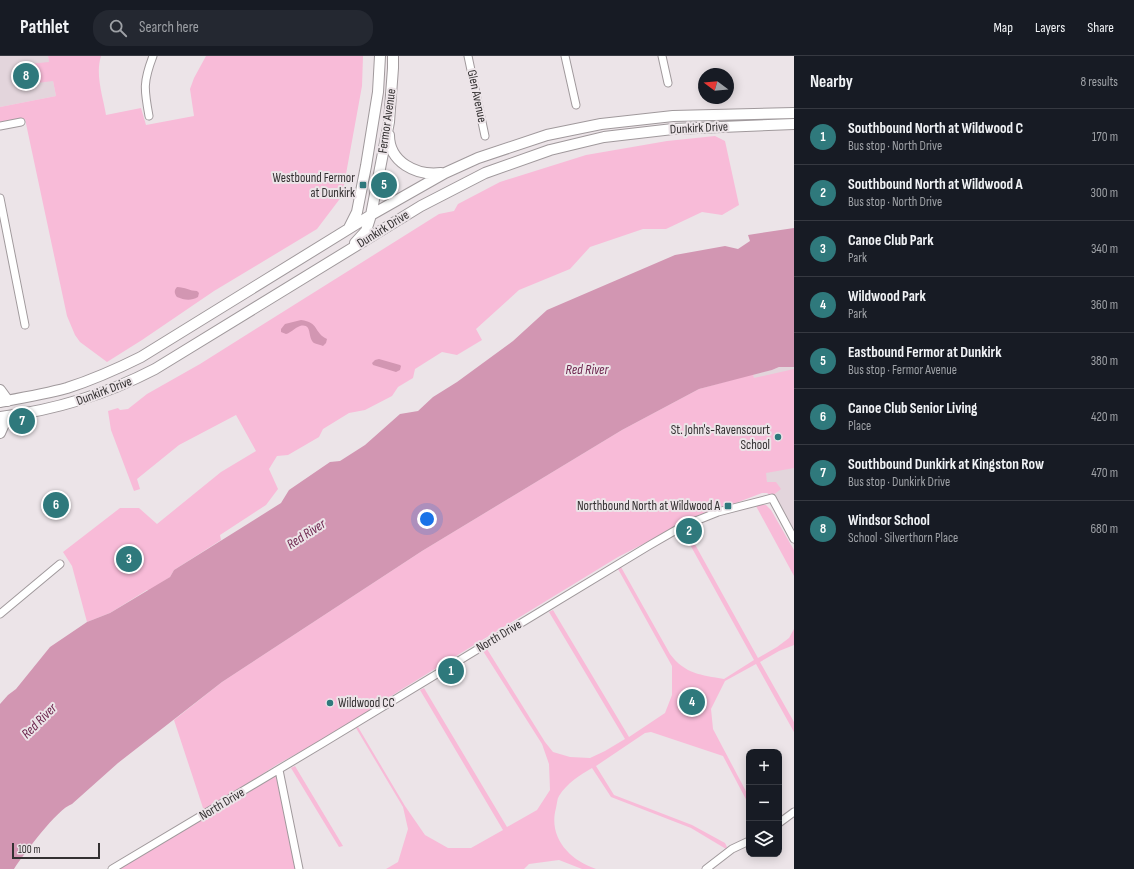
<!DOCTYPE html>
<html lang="en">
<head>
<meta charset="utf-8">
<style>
  body { margin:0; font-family:"Sofia Sans Condensed",sans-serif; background:#242831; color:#f1f3f6 }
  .controls { position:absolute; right:12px; bottom:12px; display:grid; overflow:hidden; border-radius:8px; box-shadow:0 2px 10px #0003 }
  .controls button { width:36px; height:36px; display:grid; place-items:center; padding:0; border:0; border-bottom:1px solid #363941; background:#171b24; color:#f1f3f6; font:20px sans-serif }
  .compass { position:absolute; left:698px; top:12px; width:36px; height:36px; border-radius:50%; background:#171b24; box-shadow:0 2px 10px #0003; rotate:286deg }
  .scale { position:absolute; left:12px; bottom:10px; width:88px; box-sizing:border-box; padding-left:4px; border:2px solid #333031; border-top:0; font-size:11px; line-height:14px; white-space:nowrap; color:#333031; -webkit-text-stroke:3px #ece4e8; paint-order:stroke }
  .you { position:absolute; left:427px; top:463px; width:14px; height:14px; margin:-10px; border:3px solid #fff; border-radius:50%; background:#1a73e8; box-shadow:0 0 0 6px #1a73e833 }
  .badge { display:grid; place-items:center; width:26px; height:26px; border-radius:50%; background:#2f797c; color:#fff; font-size:13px; font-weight:700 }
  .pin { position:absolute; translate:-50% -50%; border:2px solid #fff; box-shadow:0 1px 4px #0006 }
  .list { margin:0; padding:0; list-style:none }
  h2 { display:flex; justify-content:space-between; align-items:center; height:52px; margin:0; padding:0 16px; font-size:17px }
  h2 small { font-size:13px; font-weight:400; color:#9ea1a6 }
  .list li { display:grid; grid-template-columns:26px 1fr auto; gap:12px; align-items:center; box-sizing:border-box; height:56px; padding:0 16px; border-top:1px solid #363941 }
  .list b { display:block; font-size:15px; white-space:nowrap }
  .list p { margin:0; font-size:13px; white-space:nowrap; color:#9ea1a6 }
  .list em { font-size:13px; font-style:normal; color:#9ea1a6 }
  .icon { flex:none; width:22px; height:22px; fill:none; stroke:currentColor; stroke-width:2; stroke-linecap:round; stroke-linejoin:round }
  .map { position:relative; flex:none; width:794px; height:813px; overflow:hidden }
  header { display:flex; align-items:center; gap:24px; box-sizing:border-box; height:56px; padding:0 20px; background:#171b24; border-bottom:1px solid #363941 }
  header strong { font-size:19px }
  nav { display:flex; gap:22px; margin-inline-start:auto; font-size:14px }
  .search { width:280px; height:36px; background:#242831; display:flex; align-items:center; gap:10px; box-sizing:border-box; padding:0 14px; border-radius:16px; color:#9ea1a6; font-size:15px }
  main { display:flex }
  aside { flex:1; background:#171b24 }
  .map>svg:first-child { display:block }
  .built { fill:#e3d5dc }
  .green { fill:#f8bbd8 }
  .water { fill:#d296b2 }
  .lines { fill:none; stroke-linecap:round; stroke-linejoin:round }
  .minor-casing { stroke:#a0999c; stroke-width:9 }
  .secondary-casing { stroke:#a0999c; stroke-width:12 }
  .minor { stroke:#fff; stroke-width:7 }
  .secondary { stroke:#fff; stroke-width:10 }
  .poi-dot { fill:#2f797c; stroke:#ece4e8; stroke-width:1.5 }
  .labels { text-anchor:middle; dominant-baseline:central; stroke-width:4; stroke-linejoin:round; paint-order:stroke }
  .street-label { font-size:13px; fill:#333031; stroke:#ece4e8 }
  .poi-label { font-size:13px; fill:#333031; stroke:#ece4e8; text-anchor:end }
  .water-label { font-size:14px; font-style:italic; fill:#6d264e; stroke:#ece4e8 }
</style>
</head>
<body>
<header>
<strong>Pathlet</strong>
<div class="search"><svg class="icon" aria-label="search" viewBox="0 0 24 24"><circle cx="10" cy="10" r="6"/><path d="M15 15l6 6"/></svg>Search here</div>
<nav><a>Map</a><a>Layers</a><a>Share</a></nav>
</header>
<main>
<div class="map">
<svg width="794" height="813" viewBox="0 0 794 813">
  <rect width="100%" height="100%" fill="#ece4e8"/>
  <path class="built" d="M0 0H48L56 40 0 51Z
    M779 311H794V489L769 445 753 318 772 314Z"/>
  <path class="green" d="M48 0H101C95 19 103 40 106 59L141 52 146 69 194 60 190 33 194 22 206 0H363L362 30 342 140 317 173 214 235 142 284 107 306 80 286 75 279 67 260 25 63 0 68V51L56 40 53 25 21 29 19 9 49 6Z
    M715 80 725 85 739 149 722 159 702 156 666 173H643L590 191 570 213 519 234 476 273 482 284 457 299 442 296 415 313 413 322 398 331 392 340 365 354 349 357 323 373 319 381 288 399 277 400 269 413 278 433 266 449 220 479 221 484 174 514 170 521 150 534H147L110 557 87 566 72 510 63 496 120 452H139L157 468 221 416 256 395 236 359 179 389 137 423 140 433 134 435 111 374 108 355 118 352 120 354 128 353 147 338 200 308 439 158 454 155 458 148 500 126 586 99 667 85Z
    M794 313V412L766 417 767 426H776L781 433 772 440 767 437H762L686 466 618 501 399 635 345 671 278 708 204 755 174 664 222 626 422 495 622 374 699 333 753 318 754 322Z
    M759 449H766L771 454 794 494V520L756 450Z
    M687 474 758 602 777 591 789 582 794 573V589L779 595 760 606 794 666V676L756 608 725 625 711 653 713 673 749 741V749L723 700 651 676 645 677 596 710 614 739 692 769 725 787 727 791 726 793 691 772 611 741 592 712C580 719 567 727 559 740 557 743 557 748 556 752 548 781 569 804 596 813H582L559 804 529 808 524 813H386L398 806 408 773 403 751 356 672 358 671 405 750 425 779 448 792H471L503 774 420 634 424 632 507 771 537 754 550 734 549 708 542 688 483 595 487 593 545 686 553 696 570 701 590 702 605 695 625 683 549 556 553 554 629 681 665 657 672 639V610L618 513 621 511 670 598C685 618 701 619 724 623L754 604 683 476Z
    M295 710 343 790 339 791 291 712Z
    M276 720 296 813H112L205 758Z"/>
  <path class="water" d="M794 172V311H779L772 314 699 333 622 374 422 495 222 626 118 707 72 748C57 753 24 798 14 813H0V648L8 639 16 633 50 591 87 566 110 557 170 521 174 514 281 447 289 434 330 406 340 405 365 389 400 358 418 355 433 341 457 326 513 285 547 254 675 199 725 190 738 193 750 185 748 179Z
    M177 231C185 231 190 235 197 235L199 237 198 241C191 245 184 244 177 241 174 237 174 234 177 231Z
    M301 264C319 266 314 277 327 283L326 287 323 290C321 289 316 288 314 287 307 282 313 267 300 270 294 272 291 277 286 278L281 276V273L285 268Z
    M379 303 400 309 401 310 400 314 396 316 373 309 372 307 375 304Z"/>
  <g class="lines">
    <g class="minor-casing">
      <path id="minor" d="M468 0 485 80
        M565 0 576 49
        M662 0 668 27
        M149 60C144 33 143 26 153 0
        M0 70 21 66
        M0 142 25 269
        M0 558 60 508
        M279 714 299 813
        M779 767 794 756
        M112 813 323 687 650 489 683 470 718 456 772 442 794 483
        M706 813 732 793 749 785"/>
    </g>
    <g class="secondary-casing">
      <path id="secondary" d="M389 79C389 106 416 120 441 117
        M349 172 357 156 366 110 378 36 380 0
        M355 187 366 175 371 159 389 66 393 12V0
        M0 334 8 345
        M0 346C22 342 45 338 67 332 92 324 117 313 141 301L371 159 445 117 478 102 547 79 601 68 673 60 794 57
        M0 361C56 354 105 339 155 313L421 150 485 117 550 94 604 81 673 73 794 68
        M0 377 4 368 12 360"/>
    </g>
    <use href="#minor" class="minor"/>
    <use href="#secondary" class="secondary"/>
  </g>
  <g class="poi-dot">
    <rect x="359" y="125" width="8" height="8" rx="2"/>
    <circle cx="778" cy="381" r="4"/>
    <rect x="724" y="446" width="8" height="8" rx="2"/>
    <circle cx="330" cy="647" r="4"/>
  </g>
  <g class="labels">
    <g class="street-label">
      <text transform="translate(477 40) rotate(78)">Glen Avenue</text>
      <text transform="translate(387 65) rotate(-82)">Fermor Avenue</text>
      <text transform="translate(699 72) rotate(-3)">Dunkirk Drive</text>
      <text transform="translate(383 173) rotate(-32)">Dunkirk Drive</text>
      <text transform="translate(104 335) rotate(-21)">Dunkirk Drive</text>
      <text transform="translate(499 580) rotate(-31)">North Drive</text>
      <text transform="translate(222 748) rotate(-31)">North Drive</text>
    </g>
    <g class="poi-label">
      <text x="355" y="122">Westbound Fermor<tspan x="355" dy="15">at Dunkirk</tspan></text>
      <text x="770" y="374">St. John's-Ravenscourt<tspan x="770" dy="15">School</tspan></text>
      <text x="720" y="450">Northbound North at Wildwood A</text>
      <text x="338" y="647" text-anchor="start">Wildwood CC</text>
    </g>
    <g class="water-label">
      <text x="587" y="313">Red River</text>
      <text transform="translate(306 478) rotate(-33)">Red River</text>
      <text transform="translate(39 665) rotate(-45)">Red River</text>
    </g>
  </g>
</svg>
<div class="controls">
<button>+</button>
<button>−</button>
<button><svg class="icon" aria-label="layers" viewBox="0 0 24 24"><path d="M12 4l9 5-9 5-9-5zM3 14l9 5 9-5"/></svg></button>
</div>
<svg class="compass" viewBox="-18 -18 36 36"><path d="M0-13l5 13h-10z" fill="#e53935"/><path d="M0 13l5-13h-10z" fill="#9ea1a6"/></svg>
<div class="scale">100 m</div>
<div class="you"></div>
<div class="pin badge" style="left:451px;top:615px">1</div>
<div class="pin badge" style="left:689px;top:475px">2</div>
<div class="pin badge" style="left:129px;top:503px">3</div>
<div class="pin badge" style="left:692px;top:646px">4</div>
<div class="pin badge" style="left:384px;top:129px">5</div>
<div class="pin badge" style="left:56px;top:449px">6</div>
<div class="pin badge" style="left:22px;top:365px">7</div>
<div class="pin badge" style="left:26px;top:20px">8</div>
</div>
<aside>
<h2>Nearby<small>8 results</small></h2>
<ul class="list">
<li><span class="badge">1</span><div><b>Southbound North at Wildwood C</b><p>Bus stop · North Drive</p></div><em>170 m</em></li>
<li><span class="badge">2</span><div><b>Southbound North at Wildwood A</b><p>Bus stop · North Drive</p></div><em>300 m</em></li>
<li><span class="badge">3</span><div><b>Canoe Club Park</b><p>Park</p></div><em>340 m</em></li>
<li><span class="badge">4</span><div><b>Wildwood Park</b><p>Park</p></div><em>360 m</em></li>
<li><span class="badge">5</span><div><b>Eastbound Fermor at Dunkirk</b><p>Bus stop · Fermor Avenue</p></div><em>380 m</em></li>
<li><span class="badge">6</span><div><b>Canoe Club Senior Living</b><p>Place</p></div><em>420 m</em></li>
<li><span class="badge">7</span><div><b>Southbound Dunkirk at Kingston Row</b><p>Bus stop · Dunkirk Drive</p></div><em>470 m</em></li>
<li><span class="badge">8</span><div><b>Windsor School</b><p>School · Silverthorn Place</p></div><em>680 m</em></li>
</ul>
</aside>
</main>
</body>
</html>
